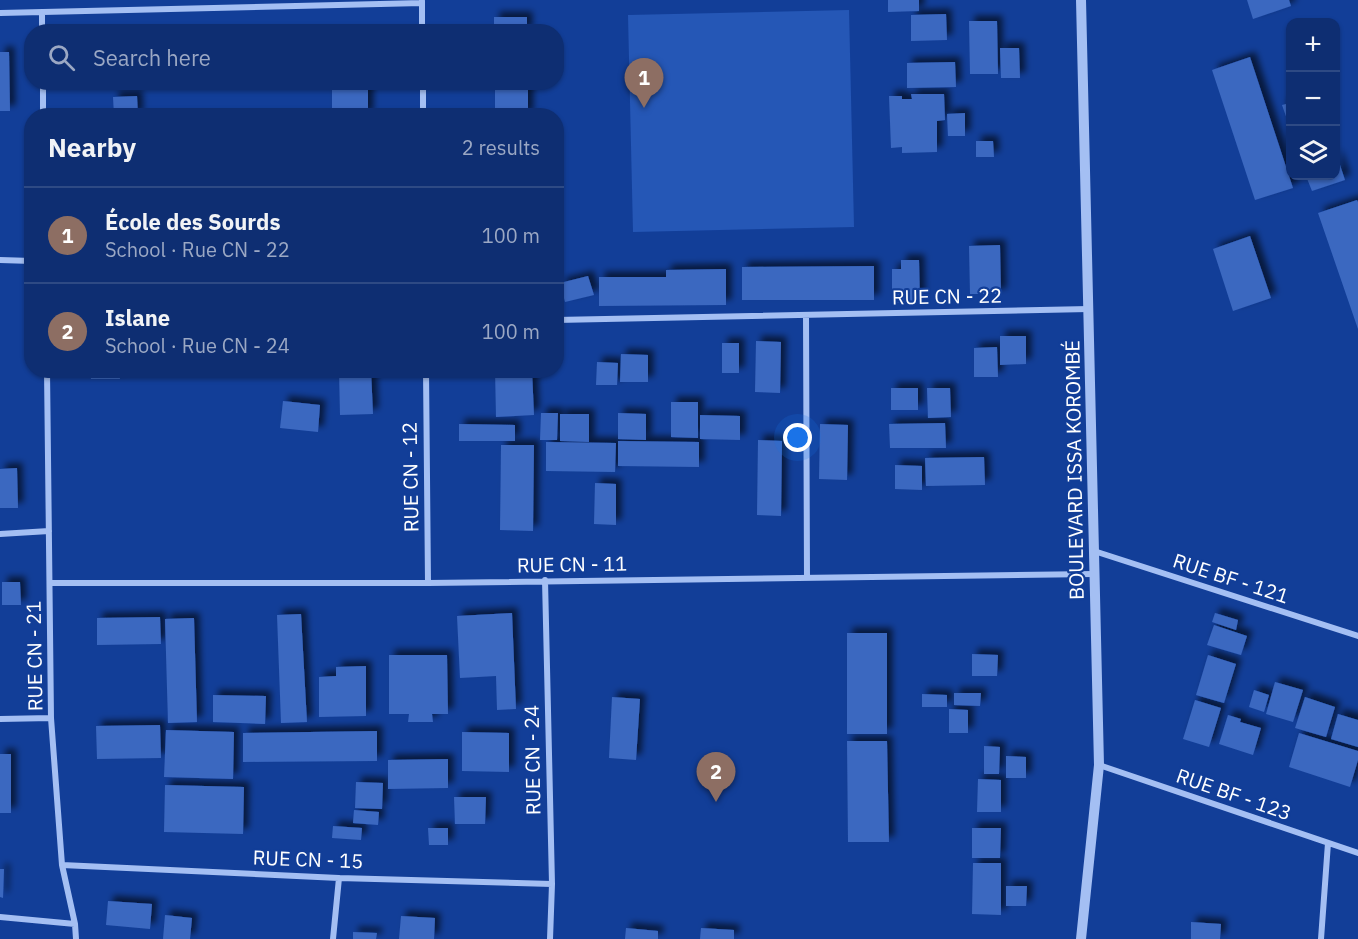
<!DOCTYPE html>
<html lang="en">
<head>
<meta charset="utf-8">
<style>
  body { margin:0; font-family:"IBM Plex Sans",sans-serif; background:#173677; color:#f1f3f6 }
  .controls { position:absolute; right:18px; top:18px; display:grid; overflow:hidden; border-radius:12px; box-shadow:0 2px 4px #0004 }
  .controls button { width:54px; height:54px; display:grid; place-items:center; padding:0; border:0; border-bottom:2px solid #2e4a84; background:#0e2e72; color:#f1f3f6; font:30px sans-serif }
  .you { position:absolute; left:798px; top:438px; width:21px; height:21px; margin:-15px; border:4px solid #fff; border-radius:50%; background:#1a73e8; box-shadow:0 0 0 9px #1a73e833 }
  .badge { display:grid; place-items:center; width:39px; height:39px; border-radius:50%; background:#bca0f2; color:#fff; font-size:20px; font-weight:700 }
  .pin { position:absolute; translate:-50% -50px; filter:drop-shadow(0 2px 3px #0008) }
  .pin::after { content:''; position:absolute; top:32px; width:21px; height:18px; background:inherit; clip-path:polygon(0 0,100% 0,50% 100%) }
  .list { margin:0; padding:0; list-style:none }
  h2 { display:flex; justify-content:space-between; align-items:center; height:78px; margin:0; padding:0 24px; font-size:26px }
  h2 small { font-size:20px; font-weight:400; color:#9ba8c4 }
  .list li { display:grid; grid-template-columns:39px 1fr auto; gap:18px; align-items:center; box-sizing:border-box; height:96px; padding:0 24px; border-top:2px solid #2e4a84 }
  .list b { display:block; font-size:22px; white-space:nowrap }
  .list p { margin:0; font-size:20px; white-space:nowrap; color:#9ba8c4 }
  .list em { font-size:20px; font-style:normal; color:#9ba8c4 }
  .icon { flex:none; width:33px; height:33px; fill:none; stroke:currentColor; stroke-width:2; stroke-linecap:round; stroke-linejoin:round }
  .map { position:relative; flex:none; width:1358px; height:939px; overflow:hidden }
  .search { position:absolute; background:#0e2e72; box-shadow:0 2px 4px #0004; left:24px; top:24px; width:540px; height:66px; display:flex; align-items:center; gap:15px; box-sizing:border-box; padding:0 21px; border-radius:24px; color:#9ba8c4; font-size:22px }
  .panel { position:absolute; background:#0e2e72; box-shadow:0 2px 4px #0004; left:24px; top:108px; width:540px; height:270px; border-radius:24px }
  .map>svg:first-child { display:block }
  .green { fill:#2557b6 }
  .building { fill:#3b68c0; filter:url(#shadow) }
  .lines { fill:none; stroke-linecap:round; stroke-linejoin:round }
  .minor { stroke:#a4bff3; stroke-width:6 }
  .tertiary { stroke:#a4bff3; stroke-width:10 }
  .labels { text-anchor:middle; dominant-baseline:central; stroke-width:4.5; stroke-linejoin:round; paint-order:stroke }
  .street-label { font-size:20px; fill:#fff; stroke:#123e98 }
</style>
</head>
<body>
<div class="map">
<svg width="1358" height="939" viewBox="0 0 1358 939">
  <defs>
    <filter id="shadow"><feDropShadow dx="5.5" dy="-5.5" stdDeviation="3" flood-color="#0009"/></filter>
  </defs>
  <rect width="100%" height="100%" fill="#123e98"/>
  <path class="green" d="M849 10 854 227 633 232 628 15Z"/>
  <path class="building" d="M888 0H919V11L888 12Z
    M1247 0H1289L1291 6 1253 19Z
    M946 14 947 40 911 41V15Z
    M494 17H527V32H494Z
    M969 21H997L998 74H970Z
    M1000 48H1019L1020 78H1001Z
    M0 52H9L10 111H0Z
    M1250 57 1293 188 1255 200 1212 70Z
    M955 62 956 87 907 88V63Z
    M332 82H368V116H332Z
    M495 82H528V116H495Z
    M911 94H944L945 120 937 121V152L902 153V147L891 148 889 96H902V99H912Z
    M137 96 138 116H114L113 97Z
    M1290 103V128L1282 105Z
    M965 113V136H948L947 114Z
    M976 141H993L994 157H976Z
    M1336 153 1345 180 1312 191 1306 176H1336Z
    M1357 200 1358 202V329L1318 213Z
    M1250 236 1271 298 1233 311 1213 249Z
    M1000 245 1001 294H970L969 246Z
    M901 260H919L920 302 892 303V269H901Z
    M874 266V300H742V267Z
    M726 269V305L599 306V277H666V270Z
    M588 276 594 295 565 302 560 283Z
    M1000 336H1026V364L1000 365Z
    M756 341 781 342 780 393 755 392Z
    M722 343H739V373H722Z
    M997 347 998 377H974V348Z
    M621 354 648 355V382H620Z
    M597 362 618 363 617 385H596Z
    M90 370H119L120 379H91Z
    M339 370H371L373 414 340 415Z
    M495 370H532L534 415 496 417Z
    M891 388H918V410H891Z
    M927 388H950L951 417 928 418Z
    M283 401 320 405 318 432 280 428Z
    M671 402H698V438L671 437Z
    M541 413H558L557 440H540Z
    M618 413 646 414V440L618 439Z
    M560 414H589V442L560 441Z
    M700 415 740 416V440L700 439Z
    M945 423 946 448H890L889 424Z
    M459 424 515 425V441H459Z
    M820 424 848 425 847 480 819 479Z
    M758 440 782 441 781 516 757 515Z
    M618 441 699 442V467L618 466Z
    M546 442 616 443 615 472 546 471Z
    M501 445H534L533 531 500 530Z
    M984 457 985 485 926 486 925 458Z
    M895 465 922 466V490L895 489Z
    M17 468 18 508H0V469Z
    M595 483 616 484V525L594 524Z
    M2 582H20L21 605H2Z
    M512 613 516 709 497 710 496 676 460 678 457 616Z
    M1215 613 1238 620 1236 630 1212 622Z
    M301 614 307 722 281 723 277 615Z
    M160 617 161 644 97 645V618Z
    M194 618 197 722 168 723 165 619Z
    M1214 625 1247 636 1241 655 1207 645Z
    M847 633H887V734H847Z
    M972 654 998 655 997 676H972Z
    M389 655H447L448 714H432L433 722H408L409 714H389Z
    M1208 655 1236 664 1224 703 1196 695Z
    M366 666V716L319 717V677L336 676V667Z
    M1275 682 1303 690 1293 722 1266 714Z
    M1254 690 1269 695 1264 712 1249 707Z
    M954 693H981L980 706 954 705Z
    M922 694 947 695V707H922Z
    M213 695 266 696 265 724 213 722Z
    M612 697 640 699 636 760 609 758Z
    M1305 697 1335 707 1326 737 1295 728Z
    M1195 700 1221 708 1209 747 1183 739Z
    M949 709 968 710V733H949Z
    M1338 714 1358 720V747L1331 739Z
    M1228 715 1241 719 1240 722 1261 728 1253 755 1219 744Z
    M160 725 161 758 97 759 96 726Z
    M166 730 234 732 233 779 164 777Z
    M377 731V761L243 762V733Z
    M462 732 509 733V772L462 771Z
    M1299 733 1358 751V760L1350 787 1289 767Z
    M847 741H887L889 842H848Z
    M984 746 1000 747 999 774H984Z
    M0 754H11V813H0Z
    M1006 756 1026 757V778H1006Z
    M448 759V788L388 789V760Z
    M978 779 1001 780V812H977Z
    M356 782 383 783 382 809 355 808Z
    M165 785 244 787 243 834 164 832Z
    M454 797H486L485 824H455Z
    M354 810 379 812 378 825 353 823Z
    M333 826 362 828 361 840 332 838Z
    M428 828H448V845H429Z
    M972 828H1001L1000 858H972Z
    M973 863H1001V915L972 914Z
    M0 869H4L3 898 0 897Z
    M1006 886H1027L1026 906H1006Z
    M108 901 152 904 150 929 106 925Z
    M165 915 192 918 190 939H163Z
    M401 916 435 918 434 939H399Z
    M1191 922 1221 924 1220 939H1191Z
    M626 928 658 931V939H625Z
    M701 928 734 930V939H700Z
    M353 932 377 933 376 939H353Z"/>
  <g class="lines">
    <path class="minor" d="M422 1V32
      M42 12V32
      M0 13 422 3
      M43 82V116
      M423 82V116
      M0 260 32 261
      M806 315 807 578
      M556 320 1089 309
      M47 370 51 718 62 865 75 924 76 939
      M426 370 428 583
      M0 534 49 531
      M1094 551 1358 636
      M545 580 552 884 550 939
      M50 583H428L1094 574
      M0 719 51 718
      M1099 765 1358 853
      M62 865 339 878 552 884
      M0 917 75 924
      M333 939 339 878
      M1321 939 1328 843"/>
    <path class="tertiary" d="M1081 0 1099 765 1081 939"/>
  </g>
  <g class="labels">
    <g class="street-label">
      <text transform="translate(947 296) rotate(-1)">RUE CN - 22</text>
      <text transform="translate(1074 470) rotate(-91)">BOULEVARD ISSA KOROMBÉ</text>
      <text transform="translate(410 477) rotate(-91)">RUE CN - 12</text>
      <text transform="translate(572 564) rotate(-1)">RUE CN - 11</text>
      <text transform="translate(1231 578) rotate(18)">RUE BF - 121</text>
      <text transform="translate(34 656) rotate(-91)">RUE CN - 21</text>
      <text transform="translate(532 760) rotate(-91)">RUE CN - 24</text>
      <text transform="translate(1234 794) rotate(19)">RUE BF - 123</text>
      <text transform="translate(308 859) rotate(2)">RUE CN - 15</text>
    </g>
  </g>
</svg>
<div class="controls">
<button>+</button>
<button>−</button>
<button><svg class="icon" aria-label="layers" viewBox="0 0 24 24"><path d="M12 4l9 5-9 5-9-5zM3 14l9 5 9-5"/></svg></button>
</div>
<div class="you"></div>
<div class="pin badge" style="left:644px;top:108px;background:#8d6e63">1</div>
<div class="pin badge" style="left:716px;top:802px;background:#8d6e63">2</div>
<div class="search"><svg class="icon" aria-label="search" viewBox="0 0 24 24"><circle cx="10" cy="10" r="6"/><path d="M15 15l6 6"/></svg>Search here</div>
<section class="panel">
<h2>Nearby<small>2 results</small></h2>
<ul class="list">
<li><span class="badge" style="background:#8d6e63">1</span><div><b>École des Sourds</b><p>School · Rue CN - 22</p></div><em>100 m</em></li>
<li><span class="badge" style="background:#8d6e63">2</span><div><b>Islane</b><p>School · Rue CN - 24</p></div><em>100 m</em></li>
</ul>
</section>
</div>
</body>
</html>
